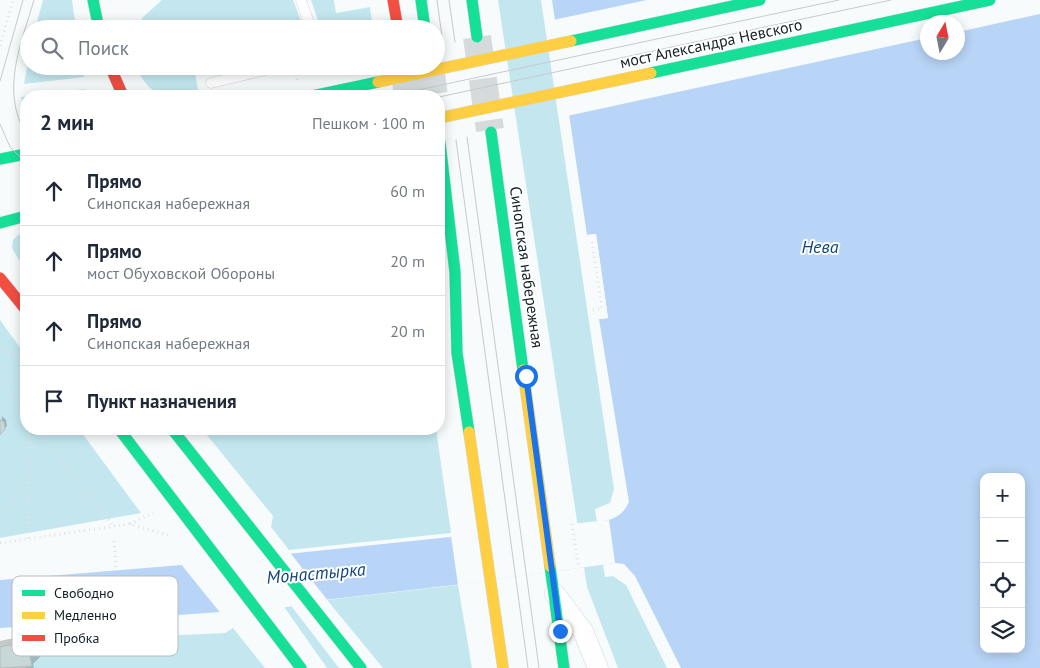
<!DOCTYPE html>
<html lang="ru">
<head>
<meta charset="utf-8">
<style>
  body { margin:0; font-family:"PT Sans",sans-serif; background:#f6f6f7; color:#1f2937 }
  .controls { position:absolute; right:15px; bottom:15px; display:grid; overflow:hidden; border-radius:10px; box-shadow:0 2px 12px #0003 }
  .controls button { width:45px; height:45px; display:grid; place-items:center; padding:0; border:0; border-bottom:1px solid #e0e1e3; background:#fff; color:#1f2937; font:25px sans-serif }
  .compass { position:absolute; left:920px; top:15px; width:45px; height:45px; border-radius:50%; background:#fff; box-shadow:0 2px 12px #0003; rotate:10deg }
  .stop { position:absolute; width:15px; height:15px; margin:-11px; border:4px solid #1a73e8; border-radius:50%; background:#fff }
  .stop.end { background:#1a73e8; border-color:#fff; box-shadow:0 1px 5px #0008 }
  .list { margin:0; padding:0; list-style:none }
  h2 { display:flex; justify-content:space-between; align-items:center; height:65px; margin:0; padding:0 20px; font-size:21px }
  h2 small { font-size:16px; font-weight:400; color:#747a83 }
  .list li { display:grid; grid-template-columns:32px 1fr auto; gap:15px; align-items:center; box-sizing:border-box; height:70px; padding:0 20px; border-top:1px solid #e0e1e3 }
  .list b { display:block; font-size:19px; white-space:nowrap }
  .list p { margin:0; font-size:16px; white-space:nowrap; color:#747a83 }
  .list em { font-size:16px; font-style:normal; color:#747a83 }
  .icon { flex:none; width:28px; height:28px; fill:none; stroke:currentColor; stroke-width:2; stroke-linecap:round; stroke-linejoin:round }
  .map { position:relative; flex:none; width:1040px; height:668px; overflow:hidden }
  .search { position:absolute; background:#fff; box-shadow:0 2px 12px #0003; left:20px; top:20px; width:425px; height:55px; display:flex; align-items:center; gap:12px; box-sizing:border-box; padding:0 18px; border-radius:28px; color:#747a83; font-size:19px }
  .panel { position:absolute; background:#fff; box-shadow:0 2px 12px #0003; left:20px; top:90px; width:425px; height:345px; border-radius:20px }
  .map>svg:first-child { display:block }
  .green { fill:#c4e7ef }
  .water { fill:#b8d4f6; fill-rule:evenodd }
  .pier { fill:#f7fbfc }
  .shadow { fill:#0003 }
  .building { fill:#c8d8d9; stroke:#b4bdbd }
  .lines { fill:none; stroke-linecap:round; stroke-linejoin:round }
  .secondary-tunnel { stroke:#d5dadc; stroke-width:28; stroke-dasharray:28 14; stroke-linecap:butt }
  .lane-casing { stroke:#d1d9db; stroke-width:11 }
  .street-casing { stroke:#d1d9db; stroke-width:21 }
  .fast-casing { stroke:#d1d9db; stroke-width:12 }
  .slow-casing { stroke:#d1d9db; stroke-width:12 }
  .jam-casing { stroke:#d1d9db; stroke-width:12 }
  .path { stroke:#e1e2e2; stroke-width:3; stroke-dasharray:1 4; stroke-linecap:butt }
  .lane { stroke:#fefeff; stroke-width:10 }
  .street { stroke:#fefeff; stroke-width:20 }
  .fast { stroke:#16e098; stroke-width:11 }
  .slow { stroke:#ffcf43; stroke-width:11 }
  .jam { stroke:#f24e42; stroke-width:11 }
  .tram { stroke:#c7caca; stroke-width:1 }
  .fast-bridge-casing { stroke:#d1d9db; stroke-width:12; stroke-linecap:butt }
  .slow-bridge-casing { stroke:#d1d9db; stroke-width:12; stroke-linecap:butt }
  .fast-bridge { stroke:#16e098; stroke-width:11 }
  .slow-bridge { stroke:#ffcf43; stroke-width:11 }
  .route { stroke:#1a73e8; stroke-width:6 }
  .labels { text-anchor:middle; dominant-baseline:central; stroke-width:4; stroke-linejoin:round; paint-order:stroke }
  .street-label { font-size:16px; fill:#142124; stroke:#fff }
  .water-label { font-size:18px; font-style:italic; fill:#0e467d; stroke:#fff }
  .key { fill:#fff; stroke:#b8bcbd; stroke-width:1 }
  .key-label { font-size:14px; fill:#142124 }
</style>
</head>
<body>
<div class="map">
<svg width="1040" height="668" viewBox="0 0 1040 668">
  <rect width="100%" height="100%" fill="#f7fbfc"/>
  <path class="green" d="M43 0H72L76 29H35Z
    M162 0H293L304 29H138L143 17Z
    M311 0H334L336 13 370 7 373 29H321Z
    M498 0H541L614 489 610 503 595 509 605 577 613 576 626 585 667 668H618L587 587Z
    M29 55V66H82L84 77 24 84Z
    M136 66H225L195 73 199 96C168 96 150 100 136 66Z
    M85 89 84 96H26V112L21 97Z
    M26 233V258L19 260 12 248 13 240 18 235Z
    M0 320 26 356V429H79L141 513 0 538V435L5 429 4 423 0 420Z
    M202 429H436L451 533 289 550 271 527 273 516Z
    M458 585 472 668H383L327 600Z
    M279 590 339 668H327L275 594Z
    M233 628 265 668H24L32 666 27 642 225 633Z"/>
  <path class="water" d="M552 0H1040V668H681L635 576 624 564 615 563 463 584 220 612 0 628V580L182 565 603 521C617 519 624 513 629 502L599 319 608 318 596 234 587 235ZM928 22H958V52H928ZM984 477H1021V649H984Z"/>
  <path class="pier" d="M647 0H1040V14L958 32V22H928L927 38 567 116 553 20Z
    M596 234 608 318 599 319V317L605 316 594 237H587V235Z
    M609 520 615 563 458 585 451 536Z
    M288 550 329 602 222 615 180 563Z"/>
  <path class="shadow" d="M2 416 6 420 7 426 0 434Z
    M36 633 41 656 33 664 34 668H0V641Z"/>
  <path class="building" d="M0 420 4 422 5 429 0 435Z
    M27 642 32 666 0 668V647Z"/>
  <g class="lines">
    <path class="secondary-tunnel" d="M477 37 490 130
      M404 66 408 96
      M430 66 434 96"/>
    <g class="lane-casing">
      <path id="lane" d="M301 0 311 29
        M211 83 282 66"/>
    </g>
    <g class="street-casing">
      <path id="street" d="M555 594 583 631 598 668"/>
    </g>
    <g class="fast-casing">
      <path id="fast" d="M93 0 99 29
        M421 0 425 29
        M472 0 477 37
        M312 96 378 82
        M491 132 523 370
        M440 143 455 272 457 353 469 432
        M0 159 26 154
        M0 223 26 216
        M119 429 301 668
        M172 429 361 668
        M550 566 564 668"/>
    </g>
    <g class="slow-casing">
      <path id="slow" d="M523 370 550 566
        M469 432 503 668"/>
    </g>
    <g class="jam-casing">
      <path id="jam" d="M393 0 398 29
        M110 66 123 96
        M0 278 26 310"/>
    </g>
    <path class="path" d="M0 46 13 0
      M297 80 295 71 318 66
      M592 242 602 308 592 310
      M0 348 20 357 26 356
      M0 375 26 414
      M37 429 113 526
      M0 513 12 500 28 468
      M130 524 153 513
      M572 524 579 568
      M28 538 30 429
      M114 541 116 569
      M0 543 129 524 171 536
      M120 618 121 631"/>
    <use href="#lane" class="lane"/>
    <use href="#street" class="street"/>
    <use href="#fast" class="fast"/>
    <use href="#slow" class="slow"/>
    <use href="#jam" class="jam"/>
    <path class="tram" d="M437 0 443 44
      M449 0 455 42
      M0 81 23 0
      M390 96 839 0
      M439 97 891 0
      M0 124 10 147 26 163
      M26 134C0 91 21 44 34 0
      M467 137 539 668
      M456 140 528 668"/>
    <g class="fast-bridge-casing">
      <path id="fast-bridge" d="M571 41 760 0
        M651 73 990 0"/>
    </g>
    <g class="slow-bridge-casing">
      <path id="slow-bridge" d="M378 82 571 41
        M439 118 651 73"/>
    </g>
    <use href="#fast-bridge" class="fast-bridge"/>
    <use href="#slow-bridge" class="slow-bridge"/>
  </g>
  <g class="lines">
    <path class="route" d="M526 376 560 631"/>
  </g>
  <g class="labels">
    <g class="street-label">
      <text transform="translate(711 43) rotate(-12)">мост Александра Невского</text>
      <text transform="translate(527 267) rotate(82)">Синопская набережная</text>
    </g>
    <g class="water-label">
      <text x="820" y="246">Нева</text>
      <text transform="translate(316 573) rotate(-5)">Монастырка</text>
    </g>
  </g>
  <rect x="12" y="576" width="166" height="80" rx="8" class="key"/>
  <rect x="22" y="590" width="23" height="6" fill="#16e098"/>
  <rect x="22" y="612" width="23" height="7" fill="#ffcf43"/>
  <rect x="22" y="635" width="23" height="6" fill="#f24e42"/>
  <g class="key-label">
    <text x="54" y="598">Свободно</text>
    <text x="54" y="620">Медленно</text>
    <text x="54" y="643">Пробка</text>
  </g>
</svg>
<div class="controls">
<button>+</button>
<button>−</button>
<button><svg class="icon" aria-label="locate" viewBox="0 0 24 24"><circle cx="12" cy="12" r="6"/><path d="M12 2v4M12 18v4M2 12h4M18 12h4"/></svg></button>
<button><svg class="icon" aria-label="layers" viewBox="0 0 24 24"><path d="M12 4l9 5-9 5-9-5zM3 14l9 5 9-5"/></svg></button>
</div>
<svg class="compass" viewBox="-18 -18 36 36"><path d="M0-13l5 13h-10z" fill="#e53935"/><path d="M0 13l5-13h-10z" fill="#747a83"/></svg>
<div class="stop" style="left:526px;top:376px"></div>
<div class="stop end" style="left:560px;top:631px"></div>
<div class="search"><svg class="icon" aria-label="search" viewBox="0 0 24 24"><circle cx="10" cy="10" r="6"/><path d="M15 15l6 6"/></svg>Поиск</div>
<section class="panel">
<h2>2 мин<small>Пешком · 100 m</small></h2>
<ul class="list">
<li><svg class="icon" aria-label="ahead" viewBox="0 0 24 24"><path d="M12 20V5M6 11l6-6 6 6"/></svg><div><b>Прямо</b><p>Синопская набережная</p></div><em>60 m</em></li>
<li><svg class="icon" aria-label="ahead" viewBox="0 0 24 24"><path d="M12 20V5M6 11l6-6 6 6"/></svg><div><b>Прямо</b><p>мост Обуховской Обороны</p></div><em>20 m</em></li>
<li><svg class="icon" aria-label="ahead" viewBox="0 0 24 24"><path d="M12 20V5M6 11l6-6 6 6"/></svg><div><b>Прямо</b><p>Синопская набережная</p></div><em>20 m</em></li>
<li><svg class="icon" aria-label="arrive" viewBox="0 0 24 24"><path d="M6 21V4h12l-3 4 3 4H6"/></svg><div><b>Пункт назначения</b></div></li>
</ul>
</section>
</div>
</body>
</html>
